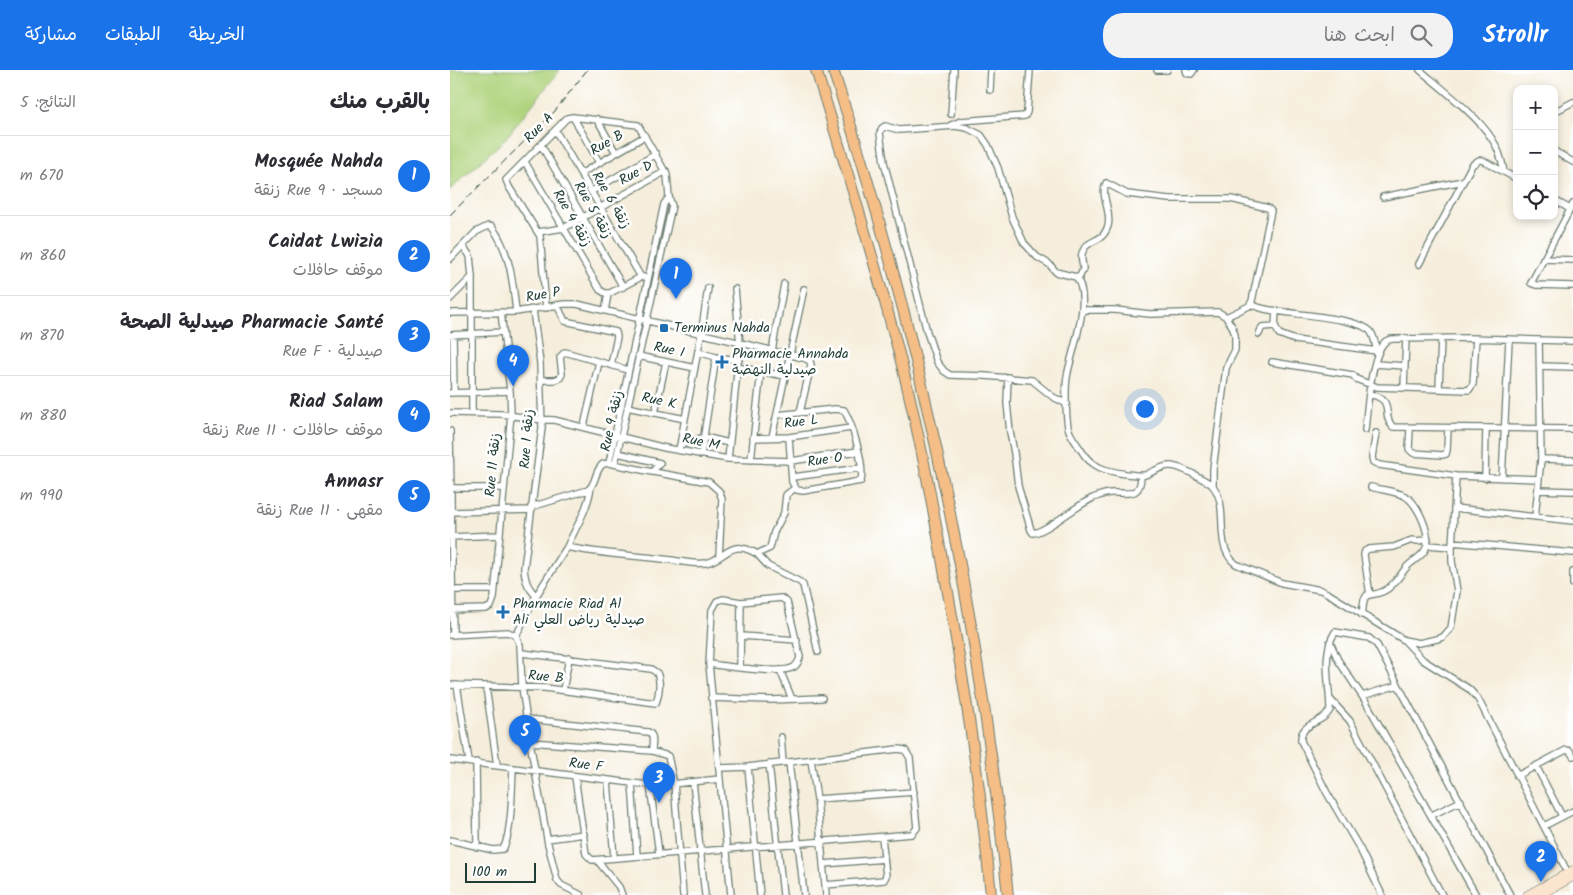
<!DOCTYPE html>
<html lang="ar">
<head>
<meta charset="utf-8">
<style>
  body { margin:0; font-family:Kalam,"Playpen Sans Arabic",sans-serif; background:#f2f2f3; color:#2b2b33; direction:rtl }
  .controls { position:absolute; right:15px; top:15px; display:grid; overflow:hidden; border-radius:10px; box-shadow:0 2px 8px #0003 }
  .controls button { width:45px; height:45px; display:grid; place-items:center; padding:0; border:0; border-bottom:1px solid #e1e1e2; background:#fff; color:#2b2b33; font:25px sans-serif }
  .scale { position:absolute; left:15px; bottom:12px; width:71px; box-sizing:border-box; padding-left:5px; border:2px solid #1f3d34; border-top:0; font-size:14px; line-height:18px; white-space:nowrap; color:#1f3d34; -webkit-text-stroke:4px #fff; paint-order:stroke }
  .you { position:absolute; left:694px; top:338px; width:18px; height:18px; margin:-12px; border:4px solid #fff; border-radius:50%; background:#1a73e8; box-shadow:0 0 0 8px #1a73e833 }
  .badge { display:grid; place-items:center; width:32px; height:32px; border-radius:50%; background:#1a73e8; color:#fff; font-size:16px; font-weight:700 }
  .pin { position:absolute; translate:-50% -41px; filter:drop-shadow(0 1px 2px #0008) }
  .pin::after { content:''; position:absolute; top:26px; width:18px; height:15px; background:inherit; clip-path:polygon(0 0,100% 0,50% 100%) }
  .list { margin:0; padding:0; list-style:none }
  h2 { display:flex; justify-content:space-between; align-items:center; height:65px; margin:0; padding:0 20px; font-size:21px }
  h2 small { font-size:16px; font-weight:400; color:#7c7c81 }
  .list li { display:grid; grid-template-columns:32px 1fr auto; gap:15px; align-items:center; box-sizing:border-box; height:80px; padding:0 20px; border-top:1px solid #e1e1e2 }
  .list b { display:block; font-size:19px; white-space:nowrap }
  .list p { margin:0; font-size:16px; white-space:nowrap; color:#7c7c81 }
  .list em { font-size:16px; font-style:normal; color:#7c7c81 }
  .icon { flex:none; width:28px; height:28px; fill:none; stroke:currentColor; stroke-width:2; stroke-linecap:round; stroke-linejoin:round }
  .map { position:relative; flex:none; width:1123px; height:825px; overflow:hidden; direction:ltr }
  header { display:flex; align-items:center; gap:30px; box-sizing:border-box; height:70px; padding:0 25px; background:#1a73e8; color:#fff }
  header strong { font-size:24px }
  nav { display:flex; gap:28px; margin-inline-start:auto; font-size:18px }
  .search { width:350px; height:45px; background:#f2f2f3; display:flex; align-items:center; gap:12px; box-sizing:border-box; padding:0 18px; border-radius:20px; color:#7c7c81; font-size:19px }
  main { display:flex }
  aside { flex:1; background:#fff }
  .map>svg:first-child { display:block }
  .green { fill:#afd37c; stroke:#678858 }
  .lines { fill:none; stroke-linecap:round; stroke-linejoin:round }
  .street-casing { stroke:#6a7b6f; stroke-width:8 }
  .secondary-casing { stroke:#6a7b6f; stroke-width:9 }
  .highway-casing { stroke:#6a7b6f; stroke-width:12 }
  .street { stroke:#fff; stroke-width:5.5 }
  .secondary { stroke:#fbe5cf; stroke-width:8 }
  .highway { stroke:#f6be87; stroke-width:10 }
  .rail { stroke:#1f3d34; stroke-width:1; stroke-dasharray:8 4; stroke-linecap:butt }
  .poi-dot { fill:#1f6fb2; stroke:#fff; stroke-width:2 }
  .labels { text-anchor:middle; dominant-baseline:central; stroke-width:5; stroke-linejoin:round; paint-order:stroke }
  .street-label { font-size:14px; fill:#1f3d34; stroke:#fff }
  .poi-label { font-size:14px; fill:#1f3d34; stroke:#fff; text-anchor:start }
</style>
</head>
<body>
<header>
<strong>Strollr</strong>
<div class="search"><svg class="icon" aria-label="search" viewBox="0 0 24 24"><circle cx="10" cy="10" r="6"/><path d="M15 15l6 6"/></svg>ابحث هنا</div>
<nav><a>الخريطة</a><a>الطبقات</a><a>مشاركة</a></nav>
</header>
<main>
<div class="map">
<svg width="1123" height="825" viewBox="0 0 1123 825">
  <rect width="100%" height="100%" fill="#fff"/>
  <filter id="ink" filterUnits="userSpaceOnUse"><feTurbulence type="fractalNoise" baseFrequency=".02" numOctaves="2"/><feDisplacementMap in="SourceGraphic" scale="10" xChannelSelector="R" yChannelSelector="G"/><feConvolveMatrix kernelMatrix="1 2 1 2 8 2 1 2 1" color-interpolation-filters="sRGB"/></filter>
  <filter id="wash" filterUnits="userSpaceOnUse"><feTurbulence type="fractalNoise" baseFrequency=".0096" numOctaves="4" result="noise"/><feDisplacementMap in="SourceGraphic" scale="20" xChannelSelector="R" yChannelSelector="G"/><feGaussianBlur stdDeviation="1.12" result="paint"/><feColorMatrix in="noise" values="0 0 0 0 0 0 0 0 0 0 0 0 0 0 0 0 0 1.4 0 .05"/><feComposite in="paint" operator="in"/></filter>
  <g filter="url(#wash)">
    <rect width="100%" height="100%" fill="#f6eedc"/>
    <path class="green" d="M0 0H110L55 69 0 120Z"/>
  </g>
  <g filter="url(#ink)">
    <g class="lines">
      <g class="street-casing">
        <path id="street" d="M707 0H717
          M736 0 737 3 741 4 744 0
          M970 0C991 18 1029 47 1042 69 1049 79 1052 90 1054 102L1067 109
          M540 20 541 0
          M1104 42 1123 32
          M501 44 504 0
          M123 47 149 92
          M147 49 166 83
          M501 55 511 51 575 46 577 42 580 0
          M105 60 191 207H194
          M91 75 173 217
          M1104 81 1123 92
          M75 92 150 220 155 223H160L191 207
          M132 103 195 66
          M142 121 206 84
          M933 127 1013 111
          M1104 130 1120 139
          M1123 134 1081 213 1086 215 1123 216
          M88 162 114 158 216 101
          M13 176 20 186 22 207V343
          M0 189 26 162 38 156 42 157C60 181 63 212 66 242
          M1093 189 1123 190
          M969 194 1022 95 1029 90H1032L1054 102
          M628 210C630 206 632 202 633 199 633 192 629 186 634 179 640 168 652 174 658 156 662 141 650 127 656 113L677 124 719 129H781L818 138 821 141 802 231 799 236 776 247
          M0 229 22 207
          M800 234C805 236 810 238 815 239 835 244 910 247 921 262 925 268 926 277 927 284
          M107 235 115 251 166 262 167 267 161 295
          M96 238 90 166 59 117 56 110 117 48 123 47 188 55 217 105 219 127 222 136 165 394
          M83 240 90 293 92 358 74 498C75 512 78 517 86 526
          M632 240H665L700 244 768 242 775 246 782 256 785 265V280L776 298 763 399V416
          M155 241 158 224
          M0 243 66 242 114 234H127L354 288 360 291 361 295 350 342
          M825 256 826 241
          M809 264 812 257 825 256 829 264 845 270 927 281
          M0 265 53 262
          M3 265 4 323
          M322 281 334 214
          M248 282 266 287 289 290
          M188 286 245 298
          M822 292 903 305 906 309 927 317 1019 320 1023 314 1026 268
          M925 294 955 296
          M1090 296 1123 297
          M287 297 335 306
          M558 307 557 333 560 362 564 383 568 416 581 460 583 463C596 462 627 435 643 428 649 426 655 423 661 423 677 422 691 429 691 405
          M91 310H104L110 308 112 304 110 287 115 282 178 300
          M954 318 956 268
          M989 319 991 269
          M0 323 60 321
          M919 324C947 330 930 344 943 357L1123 359
          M617 334 603 327 582 310 535 306 500 305 494 301 487 292 477 262 434 92 430 63 432 58 435 56 449 60 505 56 517 58 531 65 538 75 548 98 562 147 574 173 587 187 599 194 606 202 626 207C643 229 621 282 617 307 615 320 616 345 618 357 620 366 626 372 631 380 641 398 657 401 676 404 682 404 688 406 695 405 703 402 711 396 720 396 731 396 751 408 761 414 782 435 761 475 786 494L832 513 871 520 879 524 954 570 969 573 987 569 993 567 1001 558 1007 521 1002 491V477L1006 406
          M177 337 235 349
          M0 343 52 344 84 349 104 350 215 378 278 389 341 391 408 381
          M205 343 216 292
          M327 345 385 339 394 340C402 353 415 395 411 411L353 421 347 420 342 412 339 367
          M134 356 149 292
          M960 358 959 379 963 383 992 385 996 384 997 380 998 358
          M915 360C917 341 921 282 936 271 938 270 941 269 943 269L1018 268 1123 271
          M0 361 3 565
          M926 363 922 387 923 392 929 395 1006 406 1089 409
          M322 367 354 219
          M303 368 339 367 401 358
          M230 375 251 265 258 218
          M229 378 230 375 254 367 279 373
          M251 385 266 287
          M278 389 290 274 285 219
          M1091 389 1123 390
          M301 390 311 301
          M159 393 214 134 219 127
          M203 402 259 412 269 421 272 429 269 487
          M343 407 411 398
          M1035 408 1036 358
          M1052 408 1059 270
          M0 418H53
          M1088 420 1123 421
          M81 437 138 420C147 413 144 401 153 394L159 393 202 402 210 393 168 383
          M1004 438 1123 451
          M0 442 81 440
          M1085 447 1091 389 1089 270
          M0 467 49 465
          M1002 472 1123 483
          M978 475 1002 477
          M117 477C126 457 138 439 141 417
          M307 484 318 496 350 512 353 515 368 582
          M1123 502V514
          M0 520H44
          M920 525 914 485 915 481 919 479 944 477 962 470 968 471 978 469
          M0 540 36 539 41 536 44 528 61 344 60 321 51 242
          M912 545 914 530 917 525C939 524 943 514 956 498 961 491 971 488 975 480 983 467 968 433 955 426 945 421 931 420 921 417
          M0 565 58 562 66 566 70 575 72 617 80 672 98 774 107 810 111 815 131 825
          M66 566 86 526 117 477C149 484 181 485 213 489 226 490 241 495 255 493 276 490 279 467 307 484L320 478 324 462 334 443 336 425 345 418
          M291 566 347 570
          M954 570 973 590 1019 619 1028 629 1118 803
          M880 572 888 590 916 632 1026 825
          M259 594C275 596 332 605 344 597 348 594 349 591 350 587L337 532 331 528 291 532 273 529 267 531 262 540 259 594 281 825
          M290 597 291 532
          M330 600 342 629
          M0 615 95 618 206 633C209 625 211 611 207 603L201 599 72 583
          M7 615 19 691
          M36 617 47 695
          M113 620 119 588
          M912 626 948 615
          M261 628 322 630 372 628
          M880 629 900 651 992 825
          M78 649 198 662C205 665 202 674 202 681
          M331 667 333 693
          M80 672 202 681 218 686 224 714 233 825
          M0 690 190 714 212 715 270 709
          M361 690 367 729 376 825
          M26 692 27 777
          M339 692 354 825
          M319 694 333 825
          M1086 696 1112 746
          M298 697 310 825
          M1067 706 1116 680 1120 681 1123 686
          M125 707 136 784 142 790 462 764 467 758 460 688 455 680 448 679 298 697 269 698
          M158 711 164 788
          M243 712 255 825
          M182 713 187 786
          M200 715 209 784
          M367 729 464 722
          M982 745 1011 731
          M1094 756 1123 741
          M97 769 134 764
          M0 770 43 780 53 779C62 764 62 717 63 698
          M147 790 169 817 172 825
          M374 794 434 789
          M375 815 434 810 436 806 432 767
          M932 825 910 779 877 723 851 671C850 652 873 654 880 640 880 614 871 584 885 562L919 568 927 575 1060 825"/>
      </g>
      <g class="secondary-casing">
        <path id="secondary" d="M1077 825 1123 800
          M1090 825 1123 807"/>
      </g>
      <g class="highway-casing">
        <path id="highway" d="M366 0C393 87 419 173 443 261 465 341 481 424 495 506 514 611 531 718 541 825
          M383 0C471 268 529 544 558 825"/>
      </g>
      <use href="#street" class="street"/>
      <use href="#secondary" class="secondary"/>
      <use href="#highway" class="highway"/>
      <path class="rail" d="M0 145 105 41 137 0"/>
    </g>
  </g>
  <g class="poi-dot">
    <rect x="209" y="253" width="10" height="10" rx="2.5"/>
    <path d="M269.5 284.5h5v5h5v5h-5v5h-5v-5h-5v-5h5z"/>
    <path d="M50.5 534.5h5v5h5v5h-5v5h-5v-5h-5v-5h5z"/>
  </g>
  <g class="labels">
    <g class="street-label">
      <text transform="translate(89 58) rotate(-46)">Rue A</text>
      <text transform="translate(157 73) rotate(-30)">Rue B</text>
      <text transform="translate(186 103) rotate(-29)">Rue D</text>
      <text transform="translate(161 130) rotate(60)">Rue 6 زنقة</text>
      <text transform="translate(143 140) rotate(60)">Rue 5 زنقة</text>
      <text transform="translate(122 148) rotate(60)">Rue 4 زنقة</text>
      <text transform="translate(93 225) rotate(-10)">Rue P</text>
      <text transform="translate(219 280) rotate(12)">Rue I</text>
      <text transform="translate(209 331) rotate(12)">Rue K</text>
      <text transform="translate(162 351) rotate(-78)">Rue 9 زنقة</text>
      <text transform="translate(351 352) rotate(-7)">Rue L</text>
      <text transform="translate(77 369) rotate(-86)">Rue 1 زنقة</text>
      <text transform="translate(251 372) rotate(11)">Rue M</text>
      <text transform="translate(375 390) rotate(-8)">Rue O</text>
      <text transform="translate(43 395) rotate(-85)">Rue 11 زنقة</text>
      <text transform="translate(96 607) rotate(5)">Rue B</text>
      <text transform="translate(136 695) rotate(7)">Rue F</text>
    </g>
    <g class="poi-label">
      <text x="224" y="258">Terminus Nahda</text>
      <text x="282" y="284">Pharmacie Annahda<tspan x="282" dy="16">صيدلية النهضة</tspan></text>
      <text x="63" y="534">Pharmacie Riad Al<tspan x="63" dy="16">Ali صيدلية رياض العلي</tspan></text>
    </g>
  </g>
</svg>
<div class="controls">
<button>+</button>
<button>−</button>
<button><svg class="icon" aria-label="locate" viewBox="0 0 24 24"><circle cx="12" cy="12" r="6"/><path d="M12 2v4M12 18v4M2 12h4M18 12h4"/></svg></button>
</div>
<div class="scale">100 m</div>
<div class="you"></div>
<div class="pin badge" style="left:226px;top:229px">1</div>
<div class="pin badge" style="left:1091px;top:812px">2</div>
<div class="pin badge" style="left:209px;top:733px">3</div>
<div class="pin badge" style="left:63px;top:316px">4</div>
<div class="pin badge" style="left:75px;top:686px">5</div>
</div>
<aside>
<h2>بالقرب منك<small>النتائج: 5</small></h2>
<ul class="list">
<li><span class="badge">1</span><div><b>Mosquée Nahda</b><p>مسجد · Rue 9 زنقة</p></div><em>670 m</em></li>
<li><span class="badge">2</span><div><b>Caidat Lwizia</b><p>موقف حافلات</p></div><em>860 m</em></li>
<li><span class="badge">3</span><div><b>Pharmacie Santé صيدلية الصحة</b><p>صيدلية · Rue F</p></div><em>870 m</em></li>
<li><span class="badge">4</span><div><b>Riad Salam</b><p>موقف حافلات · Rue 11 زنقة</p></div><em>880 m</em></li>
<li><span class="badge">5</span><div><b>Annasr</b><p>مقهى · Rue 11 زنقة</p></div><em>990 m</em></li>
</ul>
</aside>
</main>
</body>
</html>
